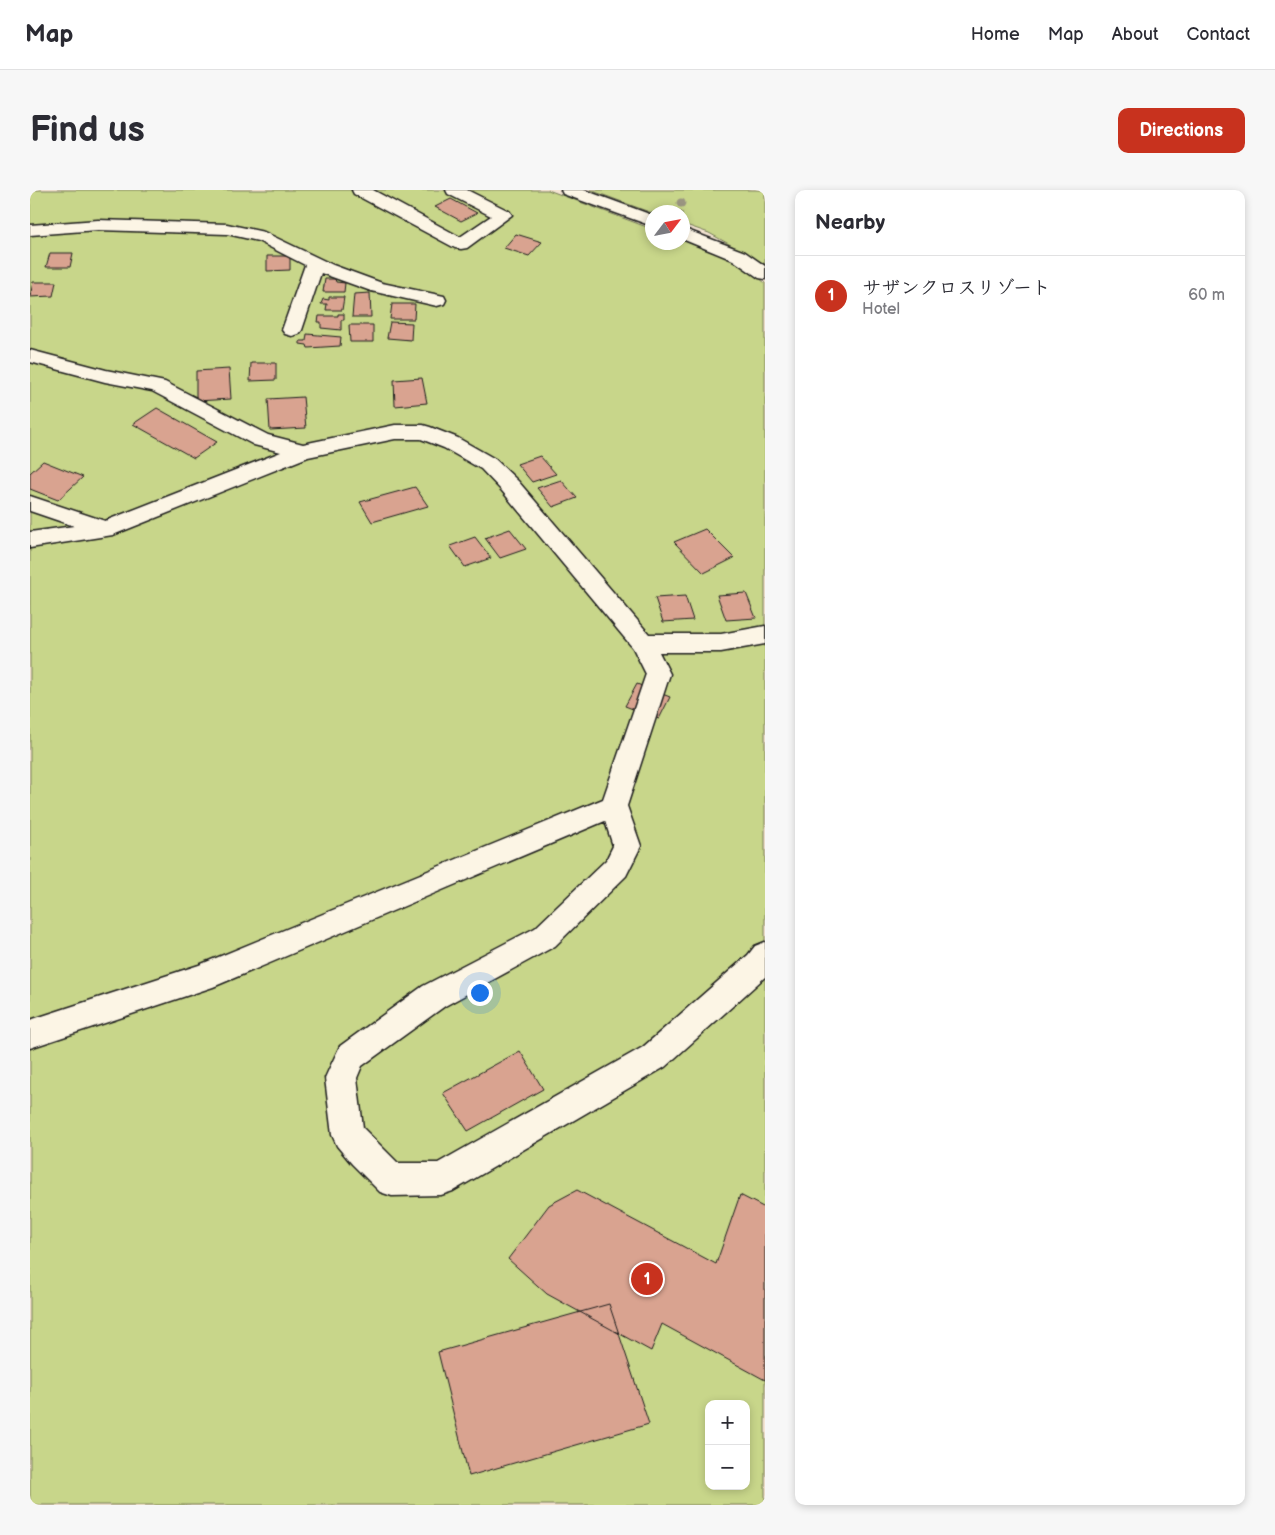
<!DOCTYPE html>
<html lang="en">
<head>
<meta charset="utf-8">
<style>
  body { margin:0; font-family:"Balsamiq Sans","Klee One",sans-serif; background:#f7f7f7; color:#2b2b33 }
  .controls { position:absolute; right:15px; bottom:15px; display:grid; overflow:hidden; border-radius:10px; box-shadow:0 2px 8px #0003 }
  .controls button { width:45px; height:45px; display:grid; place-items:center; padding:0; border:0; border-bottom:1px solid #e1e1e2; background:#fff; color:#2b2b33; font:25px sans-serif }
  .compass { position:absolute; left:615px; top:15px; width:45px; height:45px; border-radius:50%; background:#fff; box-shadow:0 2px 8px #0003; rotate:58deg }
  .you { position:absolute; left:449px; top:802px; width:18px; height:18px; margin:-12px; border:4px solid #fff; border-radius:50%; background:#1a73e8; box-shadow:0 0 0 8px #1a73e833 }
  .badge { display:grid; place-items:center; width:32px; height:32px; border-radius:50%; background:#c8321e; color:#fff; font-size:16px; font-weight:700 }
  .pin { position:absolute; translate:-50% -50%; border:2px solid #fff; box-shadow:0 1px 5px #0006 }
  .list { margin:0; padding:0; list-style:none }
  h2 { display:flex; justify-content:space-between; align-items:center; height:65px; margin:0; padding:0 20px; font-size:21px }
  h2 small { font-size:16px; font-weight:400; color:#7c7c81 }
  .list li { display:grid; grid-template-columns:32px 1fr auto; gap:15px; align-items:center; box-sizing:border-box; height:80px; padding:0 20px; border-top:1px solid #e1e1e2 }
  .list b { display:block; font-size:19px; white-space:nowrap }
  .list p { margin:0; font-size:16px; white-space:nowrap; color:#7c7c81 }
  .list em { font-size:16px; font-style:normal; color:#7c7c81 }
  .map { position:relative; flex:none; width:735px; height:1315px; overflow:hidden; border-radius:10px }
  header { display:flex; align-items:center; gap:30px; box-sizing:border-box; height:70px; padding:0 25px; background:#fff; border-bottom:1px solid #e1e1e2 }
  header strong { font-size:24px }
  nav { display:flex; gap:28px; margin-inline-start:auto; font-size:18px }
  .intro { display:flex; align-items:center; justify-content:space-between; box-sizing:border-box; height:120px; padding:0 30px }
  h1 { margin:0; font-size:35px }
  .button { padding:12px 22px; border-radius:10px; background:#c8321e; color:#fff; font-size:18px; font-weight:700 }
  main { display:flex; gap:30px; padding:0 30px }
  aside { flex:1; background:#fff; border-radius:10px; box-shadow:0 2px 8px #0003 }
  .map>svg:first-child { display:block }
  .green { fill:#c8d68a; stroke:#727953; fill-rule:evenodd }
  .building { fill:#d9a390; stroke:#1c1c1c }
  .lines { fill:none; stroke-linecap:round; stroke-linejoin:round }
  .minor-casing { stroke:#1c1c1c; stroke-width:3 }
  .minor { fill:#fcf5e5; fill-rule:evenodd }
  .tree { fill:#9a9581 }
</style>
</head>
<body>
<header>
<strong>Map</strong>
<nav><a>Home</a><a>Map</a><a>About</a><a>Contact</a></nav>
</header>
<div class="intro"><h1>Find us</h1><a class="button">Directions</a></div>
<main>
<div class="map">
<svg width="735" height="1315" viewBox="0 0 735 1315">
  <rect width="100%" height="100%" fill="#f5e5d4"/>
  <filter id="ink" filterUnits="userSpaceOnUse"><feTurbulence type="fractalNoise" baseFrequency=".02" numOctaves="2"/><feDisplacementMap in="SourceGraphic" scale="10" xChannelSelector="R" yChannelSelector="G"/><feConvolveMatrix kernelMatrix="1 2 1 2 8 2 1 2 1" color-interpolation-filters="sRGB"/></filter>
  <g filter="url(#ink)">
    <path class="green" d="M0 0H518L622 39V52H652L653 50C683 62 711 71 735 93V1315H0ZM679 1214H716V1296H679Z
      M560 0H735V74L679 43 653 34 652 22 622 23Z"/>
    <path class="building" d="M421 9 447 23 431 31 405 17Z
      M486 44 512 52 499 66 474 58Z
      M20 63H43L40 77H16Z
      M237 66H260V80L237 81Z
      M295 89H305L306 92 315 93 314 102H293Z
      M3 92H26L23 106 0 107Z
      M340 103 341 127H322L324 104Z
      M299 107H314L312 120H296L297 114H291L293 109 299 110Z
      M362 114H385L384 129H360Z
      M308 124H314V130H311V140L291 138V132H288L289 126H308Z
      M360 132 382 133 381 150 357 148Z
      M319 135H343V152H320Z
      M277 144 311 147 310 156 278 158 277 155 270 154V151H276Z
      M221 173H246V190L220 191Z
      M199 179 201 209 166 211V181Z
      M392 188 397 213 365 216 364 190Z
      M273 207 276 238 240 240 238 209Z
      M127 218 187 252 164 268 103 234Z
      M510 266 526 284 502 292 487 274Z
      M13 271 53 287 28 310 0 299V283Z
      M531 290 547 308 523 317 507 298Z
      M385 297 398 316 342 332 330 312Z
      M480 339 496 359 470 368 455 348Z
      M675 339 704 368 674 383 644 352Z
      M445 347 461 368 435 377 420 356Z
      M716 403 726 428 696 430 687 405Z
      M655 406 663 430 633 432 625 408Z
      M607 494 640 507 629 529 595 516Z
      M490 861 513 899 438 941 413 903Z
      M547 1000 686 1074 710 1005 735 1018V1190L632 1134 621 1161 517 1104 478 1069 519 1015Z
      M579 1114 619 1234 439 1286 408 1162Z"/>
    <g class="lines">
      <g class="minor-casing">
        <path id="minor" d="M322 0H343L430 47 461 26 418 4 416 0H437L479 21 482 25 437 58 431 59 425 58 324 4Z
          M531 0H554L622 25V36L533 4Z
          M68 30 197 34 234 42 303 75 352 93 414 106 416 110 414 114 407 116 341 101 291 83 272 140 269 144 262 146 255 144 252 140 275 75 228 51 197 44 68 40 0 45V35Z
          M652 38 715 62 735 76V89L729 88 703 70 652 49Z
          M0 160 76 180 135 192 238 245 273 254 365 235H393L400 237 428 248 465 269 488 291 619 444H691L735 436V454L691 462H629L640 484 597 616 611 656 596 686 525 756 415 816 332 876 327 888 333 938 368 973H408L613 857 718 765 725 756 735 752V787L635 877 423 1001 411 1005 362 1006 350 1002 322 974 307 956 302 945 295 888 300 877 310 856 393 796 505 738 576 670 583 656 575 631 183 797 0 858V830L169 775 573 609 616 484 603 458 472 301 451 279 414 258 391 249H365L278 267 83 345 0 358V342L44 336 0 321V306L75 331 251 262 224 255 122 201 75 192 0 172Z"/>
      </g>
      <use href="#minor" class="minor"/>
    </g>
    <circle class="tree" cx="651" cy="13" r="4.5"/>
  </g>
</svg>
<div class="controls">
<button>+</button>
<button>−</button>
</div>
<svg class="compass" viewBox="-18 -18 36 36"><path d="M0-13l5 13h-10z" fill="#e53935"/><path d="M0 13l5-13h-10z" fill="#7c7c81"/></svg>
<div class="you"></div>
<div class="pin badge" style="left:617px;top:1089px">1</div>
</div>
<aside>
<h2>Nearby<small></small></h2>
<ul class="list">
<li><span class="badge">1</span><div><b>サザンクロスリゾート</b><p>Hotel</p></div><em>60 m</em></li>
</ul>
</aside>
</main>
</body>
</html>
